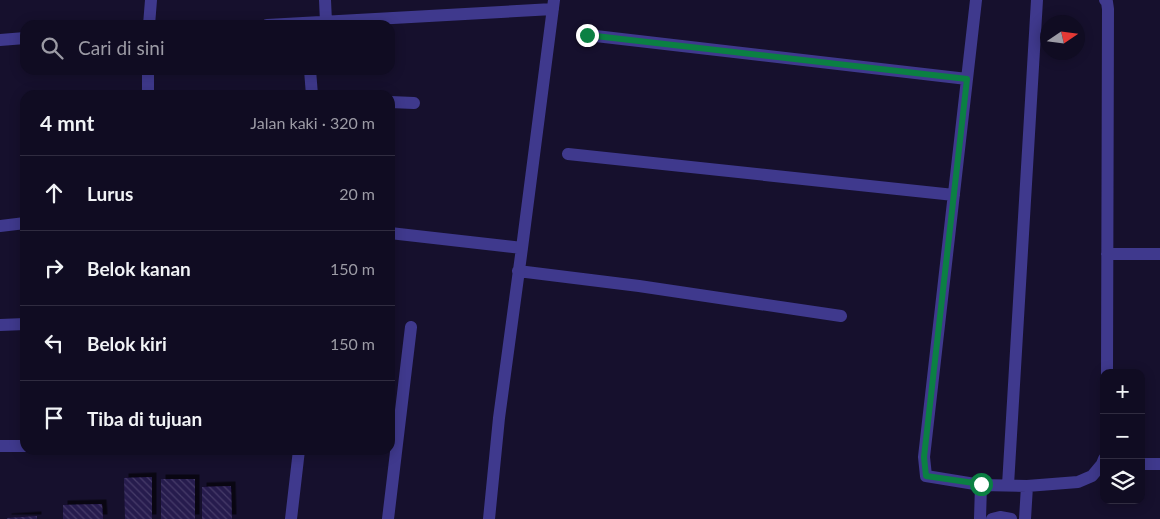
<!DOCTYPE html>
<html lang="id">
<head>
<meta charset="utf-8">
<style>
  body { margin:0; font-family:Lato,sans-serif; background:#19152a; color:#f1f3f6 }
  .controls { position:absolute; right:15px; bottom:15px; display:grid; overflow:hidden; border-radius:10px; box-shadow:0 2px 12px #0003 }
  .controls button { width:45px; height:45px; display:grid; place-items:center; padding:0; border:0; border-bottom:1px solid #302c40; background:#100c22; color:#f1f3f6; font:25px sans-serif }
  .compass { position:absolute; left:1040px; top:15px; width:45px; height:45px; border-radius:50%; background:#100c22; box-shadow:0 2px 12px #0003; rotate:77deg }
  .stop { position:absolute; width:15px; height:15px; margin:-11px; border:4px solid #0b8043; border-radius:50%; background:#fff }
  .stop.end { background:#0b8043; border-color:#fff; box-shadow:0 1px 5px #0008 }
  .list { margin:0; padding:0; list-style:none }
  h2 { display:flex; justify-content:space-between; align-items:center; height:65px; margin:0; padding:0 20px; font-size:21px }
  h2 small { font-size:16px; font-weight:400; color:#9c9ba5 }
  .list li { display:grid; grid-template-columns:32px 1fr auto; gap:15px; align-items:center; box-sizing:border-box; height:75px; padding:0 20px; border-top:1px solid #302c40 }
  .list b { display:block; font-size:19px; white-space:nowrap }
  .list em { font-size:16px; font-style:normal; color:#9c9ba5 }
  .icon { flex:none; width:28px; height:28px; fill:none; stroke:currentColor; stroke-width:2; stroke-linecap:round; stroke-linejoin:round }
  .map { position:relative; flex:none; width:1160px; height:519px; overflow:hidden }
  .search { position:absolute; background:#100c22; box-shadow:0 2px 12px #0003; left:20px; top:20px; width:375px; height:55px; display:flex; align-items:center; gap:12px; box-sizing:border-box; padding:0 18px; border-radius:15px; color:#9c9ba5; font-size:19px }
  .panel { position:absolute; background:#100c22; box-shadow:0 2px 12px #0003; left:20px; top:90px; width:375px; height:365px; border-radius:15px }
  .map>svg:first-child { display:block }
  .building { fill:url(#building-back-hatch); filter:url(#shadow) }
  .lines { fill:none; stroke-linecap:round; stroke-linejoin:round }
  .minor { stroke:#3f398d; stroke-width:12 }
  .route { stroke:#0b8043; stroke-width:6 }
</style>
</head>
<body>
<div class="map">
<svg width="1160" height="519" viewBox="0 0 1160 519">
  <defs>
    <pattern id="building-back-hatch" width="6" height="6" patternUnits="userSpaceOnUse" patternTransform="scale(1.25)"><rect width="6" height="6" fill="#271b4e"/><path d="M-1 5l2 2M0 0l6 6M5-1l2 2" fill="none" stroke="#463c69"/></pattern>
    <filter id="shadow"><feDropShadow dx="4.5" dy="-4.5" stdDeviation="0" flood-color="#0009"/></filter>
  </defs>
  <rect width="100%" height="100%" fill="#16102d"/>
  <path class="building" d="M152 477V519H125L124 478Z
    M161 479H195V519H161Z
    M231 486 232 519H202V487Z
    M102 504 103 519H63V505Z
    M37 516V519H7V518Z"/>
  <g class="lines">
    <path class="minor" d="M325 0 326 22
      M976 0 924 457 926 476 981 485 1027 486 1078 482 1092 476 1102 464 1104 459
      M1105 0 1107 2 1108 9 1107 373
      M149 25 151 0
      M267 25 553 9
      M587 35 967 79
      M0 40 25 38
      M310 70 312 95
      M148 95V70
      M390 102 414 103
      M568 154 954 195
      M0 226 25 223
      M390 233 522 248
      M1107 254H1160
      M518 271 639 286 841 316
      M0 325 25 324
      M0 446H25
      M1141 464H1160
      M1008 485 1037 0
      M291 519 299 450
      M388 519 411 327
      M489 519 499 418 522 248 554 0
      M980 519 981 485
      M992 519 1000 517 1011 519
      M1025 519 1027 486"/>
  </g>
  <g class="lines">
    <path class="route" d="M587 35 967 79 924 457 926 476 981 484"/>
  </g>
</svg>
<div class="controls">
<button>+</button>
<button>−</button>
<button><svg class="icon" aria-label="layers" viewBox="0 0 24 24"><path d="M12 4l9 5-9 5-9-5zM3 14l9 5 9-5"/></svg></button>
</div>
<svg class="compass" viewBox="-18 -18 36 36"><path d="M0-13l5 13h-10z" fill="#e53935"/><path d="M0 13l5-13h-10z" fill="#9c9ba5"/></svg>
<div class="stop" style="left:981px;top:484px"></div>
<div class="stop end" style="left:587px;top:35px"></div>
<div class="search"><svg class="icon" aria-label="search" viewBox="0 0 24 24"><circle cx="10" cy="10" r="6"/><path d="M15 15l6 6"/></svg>Cari di sini</div>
<section class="panel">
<h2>4 mnt<small>Jalan kaki · 320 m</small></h2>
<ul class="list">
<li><svg class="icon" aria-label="ahead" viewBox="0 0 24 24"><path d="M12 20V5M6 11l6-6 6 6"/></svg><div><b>Lurus</b></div><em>20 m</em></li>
<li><svg class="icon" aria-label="right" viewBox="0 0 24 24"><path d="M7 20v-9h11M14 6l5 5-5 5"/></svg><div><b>Belok kanan</b></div><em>150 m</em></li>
<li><svg class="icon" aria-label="left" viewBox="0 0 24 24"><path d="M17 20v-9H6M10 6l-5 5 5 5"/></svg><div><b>Belok kiri</b></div><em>150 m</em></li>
<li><svg class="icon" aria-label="arrive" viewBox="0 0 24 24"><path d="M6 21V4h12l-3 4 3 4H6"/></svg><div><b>Tiba di tujuan</b></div></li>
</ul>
</section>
</div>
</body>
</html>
